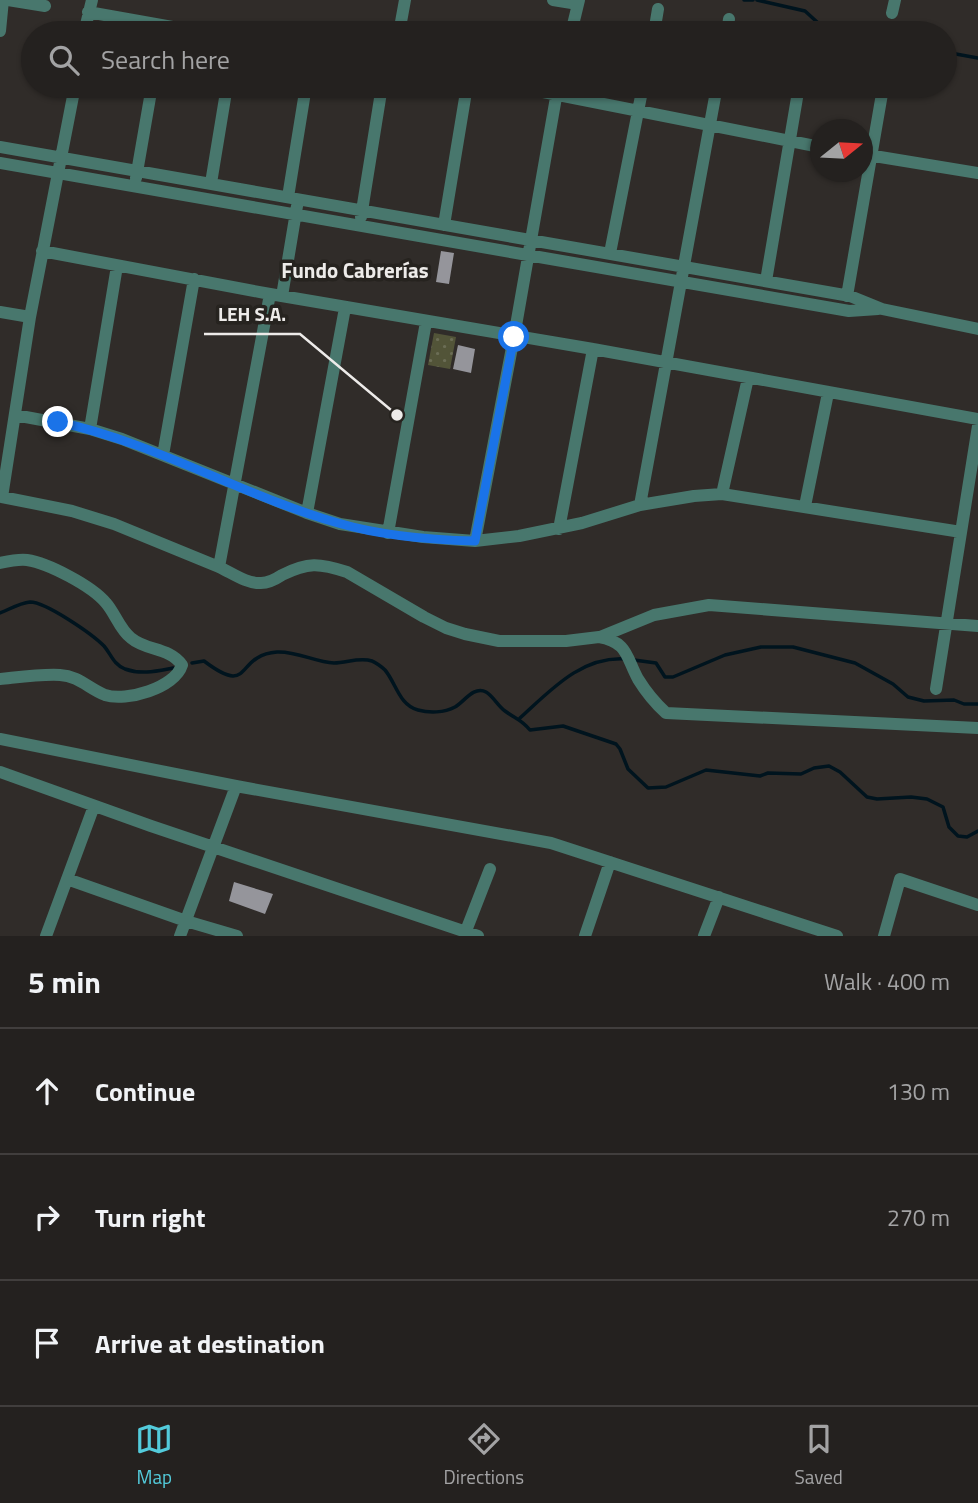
<!DOCTYPE html>
<html lang="en">
<head>
<meta charset="utf-8">
<style>
  body { margin:0; font-family:"Titillium Web",sans-serif; background:#2c2928; color:#f1f3f6 }
  .compass { position:absolute; left:810px; top:119px; width:63px; height:63px; border-radius:50%; background:#24211f; box-shadow:0 2px 5px #0004; rotate:72deg }
  .stop { position:absolute; width:21px; height:21px; margin:-16px; border:5px solid #1a73e8; border-radius:50%; background:#fff }
  .stop.end { background:#1a73e8; border-color:#fff; box-shadow:0 2px 7px #0008 }
  .list { margin:0; padding:0; list-style:none }
  h2 { display:flex; justify-content:space-between; align-items:center; height:91px; margin:0; padding:0 28px; font-size:30px }
  h2 small { font-size:23px; font-weight:400; color:#a3a3a4 }
  .list li { display:grid; grid-template-columns:46px 1fr auto; gap:21px; align-items:center; box-sizing:border-box; height:126px; padding:0 28px; border-top:2px solid #413e3d }
  .list b { display:block; font-size:26px; white-space:nowrap }
  .list em { font-size:23px; font-style:normal; color:#a3a3a4 }
  .icon { flex:none; width:38px; height:38px; fill:none; stroke:currentColor; stroke-width:2; stroke-linecap:round; stroke-linejoin:round }
  .map { position:relative; flex:none; width:978px; height:936px; overflow:hidden }
  .search { position:absolute; background:#24211f; box-shadow:0 2px 5px #0004; left:21px; right:21px; top:21px; height:77px; display:flex; align-items:center; gap:18px; box-sizing:border-box; padding:0 24px; border-radius:38px; color:#a3a3a4; font-size:26px }
  .sheet { height:469px; background:#24211f }
  nav { display:flex; justify-content:space-around; align-items:center; box-sizing:border-box; height:98px; border-top:2px solid #413e3d; background:#24211f; font-size:19px; color:#a3a3a4 }
  nav a { display:grid; justify-items:center; gap:4px }
  nav .on { color:#53cbdb }
  .map>svg:first-child { display:block }
  .grass { fill:url(#grass-dots) }
  .lines { fill:none; stroke-linecap:round; stroke-linejoin:round }
  .stream { stroke:#00141e; stroke-width:3.5 }
  .building { fill:#95959b }
  .minor { stroke:#48776d; stroke-width:12 }
  .route { stroke:#1a73e8; stroke-width:9 }
  .labels { text-anchor:middle; dominant-baseline:central; stroke-width:7; stroke-linejoin:round; paint-order:stroke }
  .quarter-label { font-size:21px; font-weight:bold; fill:#edebe9; stroke:#26231f }
  .leader { fill:none; stroke:#edebe9; stroke-width:2.5 }
  .callout-dot { fill:#edebe9; stroke:#26231f; stroke-width:2.5 }
  .callout-label { font-size:19px; text-anchor:middle; font-weight:bold; fill:#edebe9; stroke:#26231f; stroke-width:7; stroke-linejoin:round; paint-order:stroke }
</style>
</head>
<body>
<div class="map">
<svg width="978" height="936" viewBox="0 0 978 936">
  <defs>
    <pattern id="grass-dots" width="8" height="8" patternUnits="userSpaceOnUse" patternTransform="scale(1.75)"><rect width="8" height="8" fill="#525438"/><path d="M2 2h.1M6 6h.1" fill="none" stroke="#6b6d55" stroke-width="1.8" stroke-linecap="round"/></pattern>
  </defs>
  <rect width="100%" height="100%" fill="#302c29"/>
  <path class="grass" d="M434 333 456 337 450 369 428 365Z"/>
  <g class="lines">
    <path class="stream" d="M744 0H753
      M757 0 805 11 828 32 835 33
      M945 52 978 58
      M0 613C10 609 20 603 30 602 46 602 92 634 104 646 111 654 113 664 125 669 142 675 157 671 173 668
      M634 660 656 663 665 677H673L725 655 761 647H793L855 663 893 684 908 697 924 701 954 700 964 704H978
      M192 663 204 661C253 698 234 655 277 652 297 651 315 662 334 663 347 663 359 657 372 661 375 662 382 667 385 670 396 683 399 705 418 710 429 713 444 713 455 707 463 703 474 685 486 692 493 696 498 706 505 711 516 719 521 719 530 730L563 726 616 744 620 749 628 769 648 788 666 787 706 770 760 776 768 773 801 774 814 768 829 766 840 772 867 797 877 799 911 797 927 799 943 807 949 827 958 836 967 837 978 831
      M520 718C551 690 581 656 626 659"/>
  </g>
  <path class="building" d="M441 251 454 253 449 284 436 282Z
    M458 345 475 349 471 373 453 369Z
    M234 882 273 894 265 914 229 901Z"/>
  <g class="lines">
    <path class="minor" d="M8 0 45 6
      M553 0 578 4
      M88 12 206 33
      M892 13 895 0
      M0 31 3 0
      M84 33 92 0
      M399 33 405 0
      M571 33 579 0
      M654 33 658 9
      M727 33 729 19
      M75 86 30 317 2 497 72 511 114 524 219 567 270 294
      M513 86 820 147
      M0 147 850 296 882 309 978 329
      M862 154 978 173
      M0 163 849 311 878 309
      M136 178 152 86
      M211 183 227 86
      M288 197 306 86
      M361 217 382 86
      M444 225 467 86
      M42 251 270 294 593 349 978 419
      M610 253 643 86
      M766 281 799 86
      M282 296 297 206
      M847 296 883 88
      M0 312 30 317
      M15 415 90 429 122 439 307 513 340 524 423 537 475 541 519 536 582 523 640 505 694 496 722 494 961 532
      M90 429 117 266
      M163 455 194 279
      M722 494 748 378
      M640 505 717 86
      M805 506 828 393
      M307 513 345 308
      M559 529 593 349
      M388 533 426 322
      M475 541 514 337 558 86
      M0 563C9 561 18 559 27 560 48 563 92 586 106 603 115 613 120 630 131 638 146 651 169 647 182 665 175 688 126 702 105 695 89 689 79 676 60 675 41 674 20 677 0 679
      M219 567C232 573 247 584 261 583 269 583 276 579 282 575 308 562 319 563 347 572L424 617 446 628 465 634 499 641H566L599 637C628 642 626 657 638 679 646 692 655 703 666 713L978 728
      M600 637 654 615 709 605 978 626
      M936 689 978 426
      M0 739 236 786 551 843 837 936
      M0 772 151 826 478 936
      M67 879 186 921 237 936
      M46 936 94 806
      M180 936 236 786
      M464 936 490 869
      M585 936 610 862
      M704 936 719 897
      M884 936 900 879 978 905"/>
  </g>
  <g class="lines">
    <path class="route" d="M58 422C156 443 243 496 338 523 382 536 430 540 475 541L514 337"/>
  </g>
  <g class="labels">
    <g class="quarter-label">
      <text x="355" y="270">Fundo Cabrerías</text>
    </g>
  </g>
  <path class="leader" d="M397 415L300 334H204"/>
  <circle class="callout-dot" cx="397" cy="415" r="7"/>
  <g class="callout-label">
    <text x="252" y="321">LEH S.A.</text>
  </g>
</svg>
<svg class="compass" viewBox="-18 -18 36 36"><path d="M0-13l5 13h-10z" fill="#e53935"/><path d="M0 13l5-13h-10z" fill="#a3a3a4"/></svg>
<div class="stop" style="left:514px;top:337px"></div>
<div class="stop end" style="left:58px;top:422px"></div>
<div class="search"><svg class="icon" aria-label="search" viewBox="0 0 24 24"><circle cx="10" cy="10" r="6"/><path d="M15 15l6 6"/></svg>Search here</div>
</div>
<section class="sheet">
<h2>5 min<small>Walk · 400 m</small></h2>
<ul class="list">
<li><svg class="icon" aria-label="ahead" viewBox="0 0 24 24"><path d="M12 20V5M6 11l6-6 6 6"/></svg><div><b>Continue</b></div><em>130 m</em></li>
<li><svg class="icon" aria-label="right" viewBox="0 0 24 24"><path d="M7 20v-9h11M14 6l5 5-5 5"/></svg><div><b>Turn right</b></div><em>270 m</em></li>
<li><svg class="icon" aria-label="arrive" viewBox="0 0 24 24"><path d="M6 21V4h12l-3 4 3 4H6"/></svg><div><b>Arrive at destination</b></div></li>
</ul>
</section>
<nav>
<a class="on"><svg class="icon" aria-label="map" viewBox="0 0 24 24"><path d="M3 6l6-2 6 2 6-2v14l-6 2-6-2-6 2zM9 4v14M15 6v14"/></svg>Map</a>
<a><svg class="icon" aria-label="directions" viewBox="0 0 24 24"><path d="M12 3l9 9-9 9-9-9zM9 14v-3h6M13 9l2 2-2 2"/></svg>Directions</a>
<a><svg class="icon" aria-label="saved" viewBox="0 0 24 24"><path d="M7 4h10v16l-5-4-5 4z"/></svg>Saved</a>
</nav>
</body>
</html>
